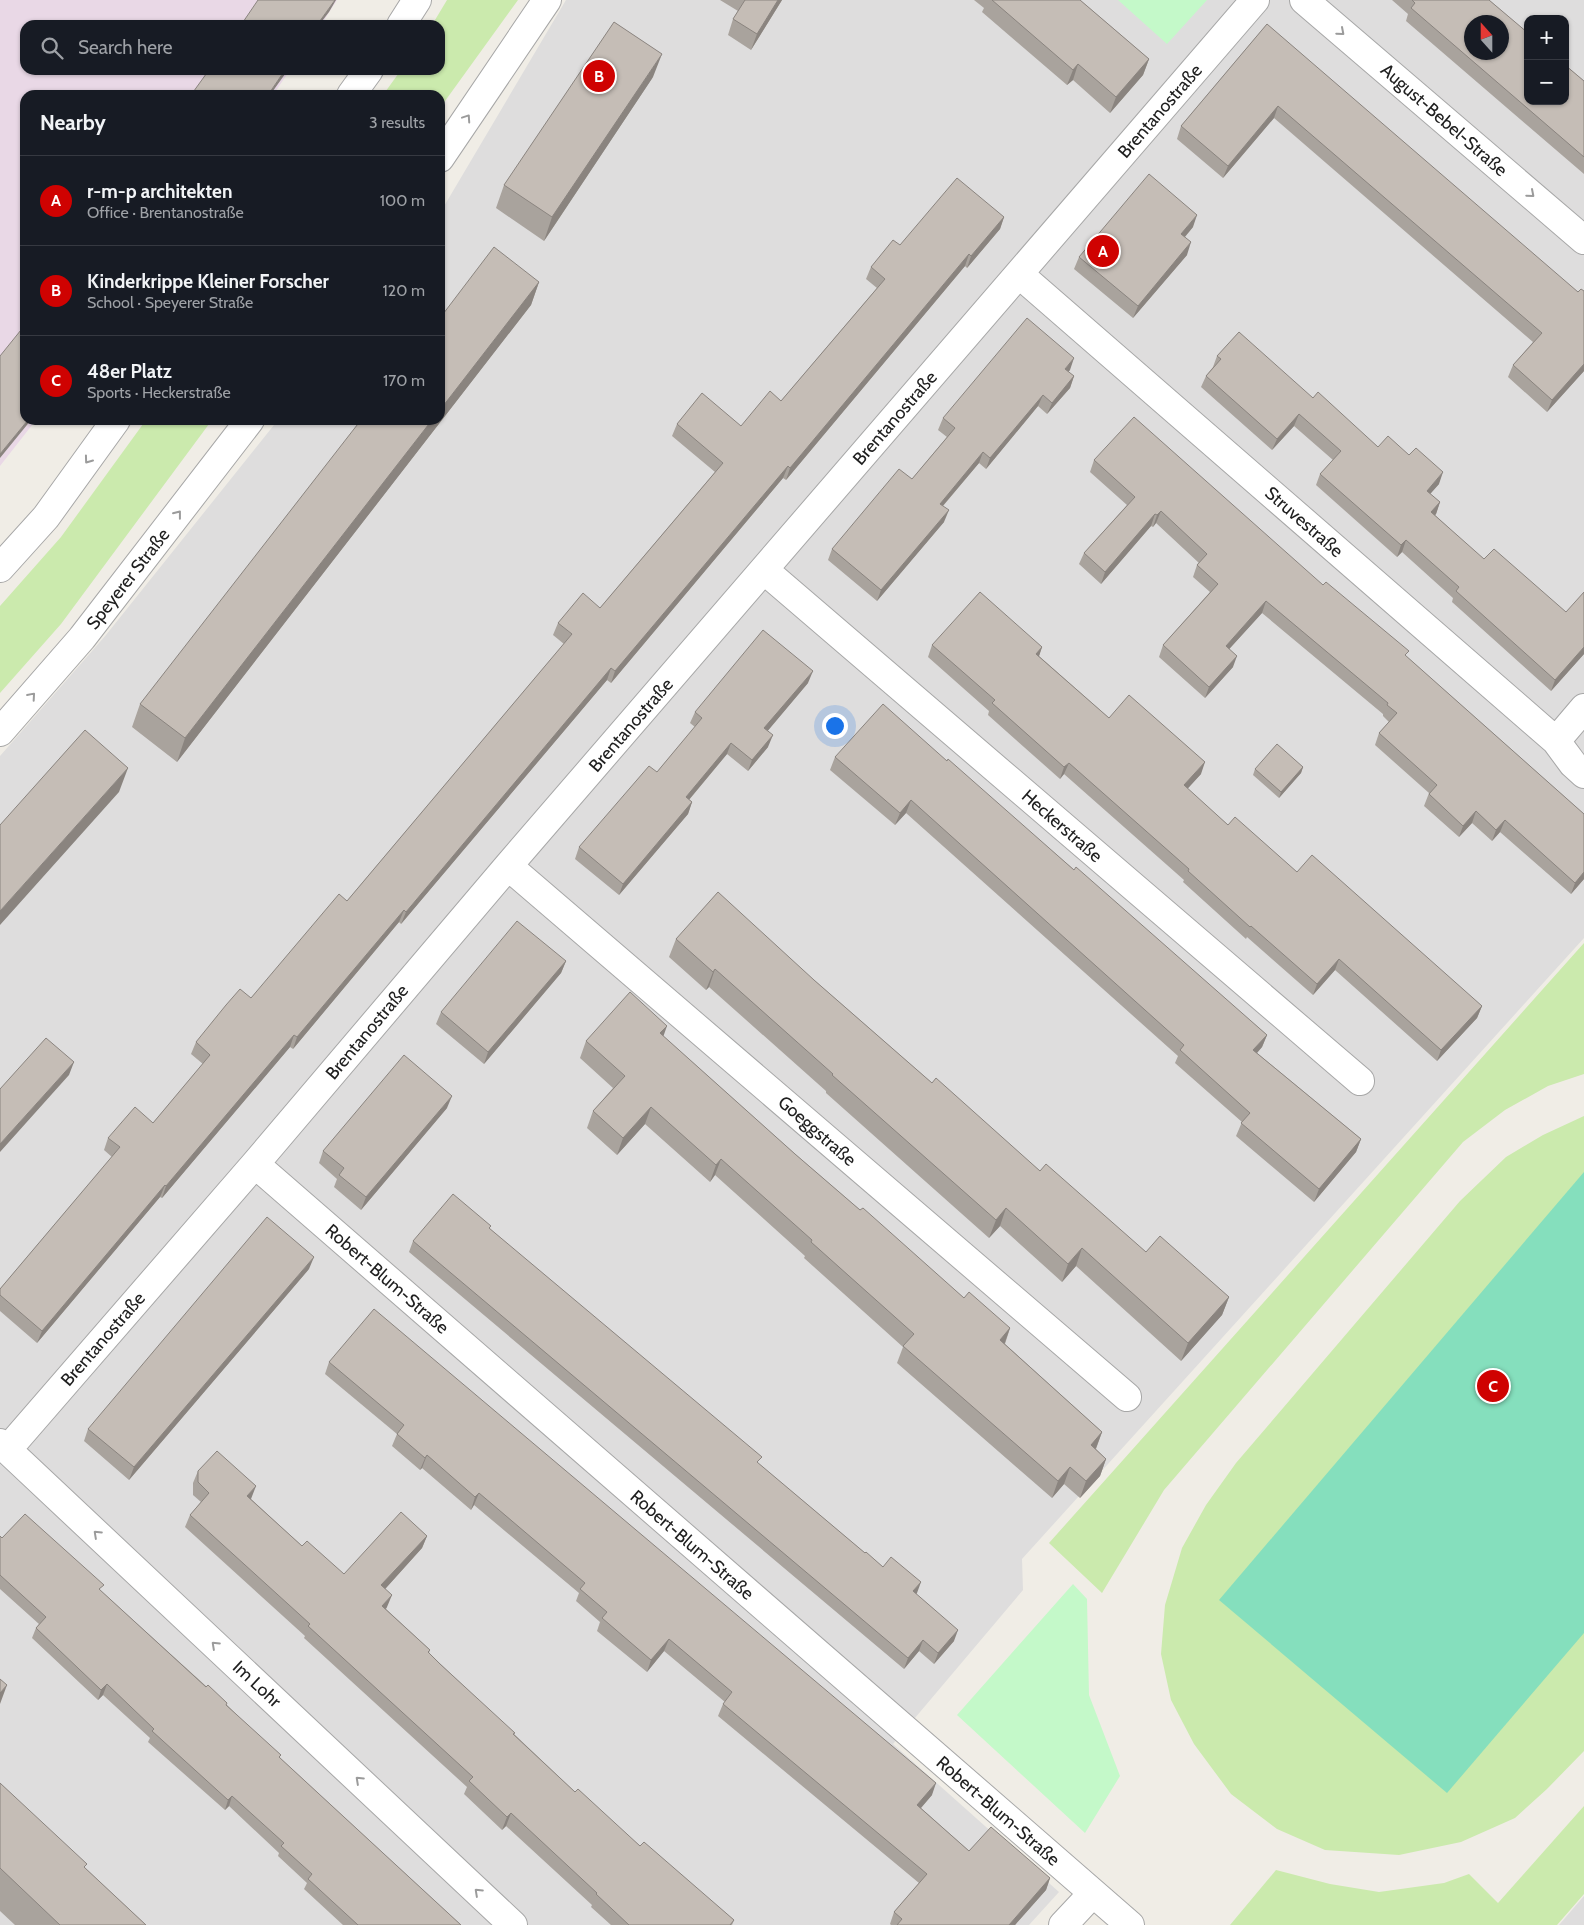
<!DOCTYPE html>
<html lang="en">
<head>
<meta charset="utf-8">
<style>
  body { margin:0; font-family:Cabin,sans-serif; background:#20242c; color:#f1f3f6 }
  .controls { position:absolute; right:15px; top:15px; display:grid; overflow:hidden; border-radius:10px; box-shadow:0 1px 4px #0004 }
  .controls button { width:45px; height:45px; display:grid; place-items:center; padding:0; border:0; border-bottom:1px solid #363941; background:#171b24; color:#f1f3f6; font:25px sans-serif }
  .compass { position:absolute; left:1464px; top:15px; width:45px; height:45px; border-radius:50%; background:#171b24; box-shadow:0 1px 4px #0004; rotate:339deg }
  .you { position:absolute; left:834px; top:725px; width:18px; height:18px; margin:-12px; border:4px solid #fff; border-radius:50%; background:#1a73e8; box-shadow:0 0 0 8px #1a73e833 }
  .badge { display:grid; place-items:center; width:32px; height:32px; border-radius:50%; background:#cf0201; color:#fff; font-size:16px; font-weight:700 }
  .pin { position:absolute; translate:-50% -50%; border:2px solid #fff; box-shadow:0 1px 5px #0006 }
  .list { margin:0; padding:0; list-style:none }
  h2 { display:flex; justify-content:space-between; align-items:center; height:65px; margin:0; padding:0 20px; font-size:21px }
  h2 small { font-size:16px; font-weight:400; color:#9ea1a6 }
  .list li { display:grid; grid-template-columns:32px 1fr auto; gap:15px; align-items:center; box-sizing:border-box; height:90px; padding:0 20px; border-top:1px solid #363941 }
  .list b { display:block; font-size:19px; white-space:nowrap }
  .list p { margin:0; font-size:16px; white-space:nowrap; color:#9ea1a6 }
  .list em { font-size:16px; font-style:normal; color:#9ea1a6 }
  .icon { flex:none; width:28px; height:28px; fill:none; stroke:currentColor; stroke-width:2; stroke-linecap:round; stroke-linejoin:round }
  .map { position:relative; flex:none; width:1584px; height:1925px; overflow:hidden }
  .search { position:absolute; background:#171b24; box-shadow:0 1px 4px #0004; left:20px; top:20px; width:425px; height:55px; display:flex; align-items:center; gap:12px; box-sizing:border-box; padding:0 18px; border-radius:15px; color:#9ea1a6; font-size:19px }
  .panel { position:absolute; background:#171b24; box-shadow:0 1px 4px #0004; left:20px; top:90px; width:425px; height:335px; border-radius:15px }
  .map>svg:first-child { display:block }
  .residential { fill:#dedddd; fill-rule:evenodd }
  .industrial { fill:#e9d8e6 }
  .grass { fill:#cbeaad }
  .park { fill:#c4f9c9 }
  .pitch { fill:#85dfbd }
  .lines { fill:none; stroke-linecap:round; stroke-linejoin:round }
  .minor-casing { stroke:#a7a7a7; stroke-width:30 }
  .tertiary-casing { stroke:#a7a7a7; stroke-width:30 }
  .minor { stroke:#fff; stroke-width:28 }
  .tertiary { stroke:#fff; stroke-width:28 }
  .wall { fill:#a9a39d }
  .shaded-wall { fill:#8a847f }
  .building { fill:#c5bdb6; stroke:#8a847f; fill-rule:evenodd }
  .oneway { stroke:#9b9b9b }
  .labels { text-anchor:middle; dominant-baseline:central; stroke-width:4.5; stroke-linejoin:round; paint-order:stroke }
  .street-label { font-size:18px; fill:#202020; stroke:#fff }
</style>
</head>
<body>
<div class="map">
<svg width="1584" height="1925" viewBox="0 0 1584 1925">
  <rect width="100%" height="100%" fill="#f0ede6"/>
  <path class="residential" d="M566 0H1584V938L1022 1559 1023 1590 893 1744 1059 1892 1029 1925H0V756L106 635 278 420H440V213ZM1528 19H1565V101H1528ZM1472 22H1502V52H1472Z
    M1584 1896V1925H1559Z"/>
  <path class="industrial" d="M0 0H337L321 25H25V70H290L273 95H25V420H36L0 466Z"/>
  <path class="grass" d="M447 0H518L440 108V95H383L401 70H440V25H432Z
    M146 420H212L61 624 0 693V606L61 537Z
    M1584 943V1074L1548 1086 1505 1110 1463 1142 1164 1490 1102 1593 1049 1543Z
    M1584 1116V1751L1547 1789 1515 1818 1461 1842 1399 1855 1325 1850 1277 1829 1231 1794 1194 1744 1171 1700 1161 1654 1165 1605 1182 1548 1206 1505 1236 1463 1460 1201 1506 1157 1543 1135Z
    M1584 1806V1894L1557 1925H1230L1276 1870 1330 1884 1379 1892 1444 1883 1469 1874 1498 1903Z"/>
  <path class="park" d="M1118 0H1207L1167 44Z
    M1073 1584 1087 1599 1089 1695 1120 1776 1085 1833 957 1715Z"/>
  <path class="pitch" d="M1584 1172V1633L1447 1793 1219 1600Z"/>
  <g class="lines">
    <g class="minor-casing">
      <path id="minor" d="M1304 0 1584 240
        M1019 274 1556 741 1573 764 1584 774
        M764 570 1360 1081
        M1556 741 1584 708
        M508 866 1127 1397
        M255 1164 1130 1925
        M0 1443 513 1925
        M7 1450 255 1164 508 866 1255 0
        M1063 1925 1093 1893"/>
    </g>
    <g class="tertiary-casing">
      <path id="tertiary" d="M401 25 417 0
        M351 95 369 70
        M440 158 547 0
        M0 568 46 517 116 420
        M0 732 82 638 250 420"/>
    </g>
    <use href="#minor" class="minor"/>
    <use href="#tertiary" class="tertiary"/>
  </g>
  <path class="wall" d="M720 0H782L751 50 728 35 733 19 738 11Z
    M974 0H1080L1149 59 1143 75 1110 113 1073 80 1067 85 982 12 984 8Z
    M1392 0H1489L1584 81V174L1406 21 1408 14Z
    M1267 24 1584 371 1547 412 1508 377 1513 365 1533 342 1274 118 1223 178 1177 139 1181 126Z
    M653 77 544 241 496 208 504 185Z
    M1004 217 1000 229 967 268 965 266 786 480 783 478 611 683 607 680 401 924 399 922 293 1049 290 1047 162 1198 160 1197 37 1343 0 1311V1289L112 1157 104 1150 108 1138 153 1123 203 1064 191 1054 196 1042 251 998 347 901 564 644 553 635 558 623 600 608 715 472 672 436 677 424 741 426 781 401 877 288 866 279 871 267 900 245Z
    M1193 227 1185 237 1187 255 1133 318 1074 269 1079 257Z
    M539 282 531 305 177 762 132 727 140 704Z
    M1217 356 1313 398 1378 447 1439 484 1430 494 1440 502 1436 514 1435 515 1584 654 1551 691 1452 602 1453 598 1402 552 1397 557 1316 485 1320 474 1333 460 1294 426 1272 450 1201 387 1206 376 1213 367Z
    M1070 370 1068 372 1074 376 1070 388 1047 414 1038 406 986 469 979 463 943 506 944 522 877 601 828 560 832 549 912 479 947 437 938 430 943 418Z
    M1094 460 1323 585 1407 657 1584 814V879L1571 894 1500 832 1492 841 1472 823 1459 837 1424 806 1429 793 1375 745 1379 733 1389 722 1383 716V714L1262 613 1229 649 1233 667 1205 698 1159 657 1163 645 1210 592 1193 577 1197 565 1199 563 1156 523 1153 527 1151 526 1101 584 1079 564 1084 553 1127 505 1090 472Z
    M932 645 1042 647 1039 656 1109 718 1201 774 1187 789 1228 825 1297 872 1482 1006 1477 1018 1437 1061 1335 970 1313 995 1247 937 1246 939 1183 882 1184 880 1064 774 1060 779 988 715 989 711 928 657Z
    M808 683 767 731 768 747 748 771 727 754 689 800 692 802 688 814 619 895 575 859 579 847 657 772 695 727 690 723 695 712Z
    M835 757 947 761 1267 1035 1262 1047 1257 1053 1361 1139 1356 1152 1314 1202 1236 1136 1242 1122 1175 1063 1178 1056 906 813 895 825 830 770Z
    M1303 767 1301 773 1279 798 1253 775 1255 769Z
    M676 939 814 980 932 1083 1040 1171 1146 1252 1229 1297 1222 1315 1181 1361 1076 1266 1062 1282 1000 1226 989 1238 826 1093V1091L709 987 706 990 669 957Z
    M566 961 561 973 484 1064 436 1024 441 1012Z
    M663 1036 795 1154 860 1210 964 1298 1010 1328 1005 1344 1102 1432 1096 1449 1106 1459 1100 1476 1080 1498 1064 1484 1052 1498 897 1363 903 1347 804 1258 805 1256 715 1175 710 1182 645 1124 617 1155 587 1128 593 1111 613 1088 580 1058 586 1041Z
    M447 1108 361 1210 334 1187 337 1179 319 1163 323 1151Z
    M490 1229 759 1464 865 1553 917 1593 916 1594 954 1641 934 1664 919 1651 904 1669 409 1252 413 1241Z
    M309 1269 129 1480 84 1441 88 1429Z
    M329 1362 932 1795 921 1808 969 1851 1050 1878 1046 1890 1015 1925H891L890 1924 894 1912 919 1883 718 1716 723 1704 725 1702 664 1651 647 1672 597 1631 600 1622 576 1601 579 1593 474 1505 471 1510 422 1468 420 1470 392 1446 397 1434 325 1374Z
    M198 1471 251 1499 302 1546 344 1574 427 1536 422 1548 385 1589 387 1607 386 1609 430 1650 429 1653 575 1792 640 1846 734 1920 732 1925H611L591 1907 592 1905 506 1826 502 1830 464 1794 467 1787 304 1638 305 1636 185 1527 190 1515 201 1502 193 1495V1483Z
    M0 1536 2 1538 101 1591 227 1705 280 1758 461 1925H343L304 1889 307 1883 278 1856 279 1853 229 1806 225 1810 148 1742 150 1738 103 1695 98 1700 32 1638 36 1628 39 1624 0 1589Z
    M0 1783 85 1868 146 1925H15L0 1911Z"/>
  <path class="shaded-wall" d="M335 0H336L329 12 319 25H317Z
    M778 0H782L751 50 757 34Z
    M662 54 653 77 544 241 552 217Z
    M1149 59 1143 75 1110 113 1116 97Z
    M1078 64 1073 80 1067 85 1073 70Z
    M285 70H288L270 95H268Z
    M1278 106 1274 118 1223 178 1228 166Z
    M1197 215 1193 227 1177 246 1181 234Z
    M1004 217 1000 229 967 268 971 256Z
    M1191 242 1187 255 1133 318 1138 306Z
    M969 254 965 266 786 480 790 468Z
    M539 282 531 305 177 762 185 738 432 420H440V410Z
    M1074 358 1070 370 1061 381 1065 369Z
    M1584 364V371L1547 412 1552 400Z
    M1074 376 1070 388 1047 414 1052 403Z
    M1043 395 1038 406 986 469 990 458Z
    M1299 414 1294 426 1272 450 1277 439Z
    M28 420H31L0 458V454Z
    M983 452 979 463 935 515 940 504Z
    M788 466 783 478 611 683 615 671Z
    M1443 472 1439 484 1423 502 1427 491Z
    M1440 502 1436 514 1427 524 1431 512Z
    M949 510 944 522 877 601 881 590Z
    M1161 511 1156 523 1153 527 1157 515Z
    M1155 514 1151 526 1101 584 1105 572Z
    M1406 540 1402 552 1397 557 1401 545Z
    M1266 601 1262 613 1222 657 1226 646Z
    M1042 647 1038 659 1036 654Z
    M1584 647V654L1551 691 1555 680Z
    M1237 656 1233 667 1205 698 1209 687Z
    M611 668 607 680 401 924 406 912Z
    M813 671 808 683 760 740 764 728Z
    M773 735 768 747 748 771 752 760Z
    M731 743 727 754 682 808 686 797Z
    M1205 762 1201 774 1180 797 1184 785Z
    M1069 763 1064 774 1060 779 1064 767Z
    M1303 767 1301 773 1279 798 1281 792Z
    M128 768 119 792 0 925V911Z
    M911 800 906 813 895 825 900 813Z
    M692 802 688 814 619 895 623 884Z
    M1476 811 1472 823 1459 837 1463 826Z
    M1505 820 1500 832 1492 841 1496 830Z
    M1584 872V879L1571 894 1575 883Z
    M404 910 399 922 293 1049 297 1037Z
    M1339 959 1335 970 1313 995 1317 984Z
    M566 961 561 973 484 1064 488 1052Z
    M715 969 709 987 706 990 713 972Z
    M1482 1006 1477 1018 1437 1061 1441 1050Z
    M667 1026 661 1043 660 1033Z
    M294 1035 290 1047 162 1198 166 1186Z
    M1267 1035 1262 1047 1249 1062 1253 1050Z
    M74 1062 69 1075 0 1152V1144Z
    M452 1096 447 1108 361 1210 366 1197Z
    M651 1107 645 1124 617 1155 623 1138Z
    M1361 1139 1356 1152 1314 1202 1319 1189Z
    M721 1159 715 1175 710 1182 716 1165Z
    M165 1185 160 1197 37 1343 42 1331Z
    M1006 1208 1000 1226 989 1238 996 1220Z
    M1082 1248 1076 1266 1062 1282 1068 1264Z
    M314 1257 309 1269 129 1480 134 1467Z
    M1229 1297 1222 1315 1181 1361 1188 1343Z
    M1010 1328 1004 1345 1000 1340Z
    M1102 1432 1096 1448 1084 1462 1091 1445Z
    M427 1455 422 1468 420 1470 425 1458Z
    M1106 1459 1100 1476 1080 1498 1086 1481Z
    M1070 1467 1064 1484 1052 1498 1058 1481Z
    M256 1486 251 1499 242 1509 247 1496Z
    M479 1493 474 1505 471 1510 475 1497Z
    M427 1536 422 1548 377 1598 381 1585Z
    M921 1582 917 1593 909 1602 913 1591Z
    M392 1595 387 1607 378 1618 382 1606Z
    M958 1630 954 1641 934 1664 938 1653Z
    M669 1639 664 1651 647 1672 651 1660Z
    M923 1640 919 1651 904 1669 908 1658Z
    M107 1684 103 1695 98 1700 101 1690Z
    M7 1685 0 1704V1693Z
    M936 1783 932 1795 913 1817 917 1805Z
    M232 1796 229 1806 225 1810 228 1800Z
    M511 1813 506 1826 502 1830 507 1817Z
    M1050 1878 1046 1890 1015 1925H1009Z"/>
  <path class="building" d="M258 0H335L317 25H241Z
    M745 0H778L757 34 733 19Z
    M992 0H1080L1149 59 1116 97 1078 64 1073 70Z
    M1412 0H1489L1528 33V101H1565V65L1584 81V157L1411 8 1415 3ZM1472 22H1502V52H1472Z
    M614 22 662 54 552 217 504 185Z
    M1267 24 1578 292 1581 289 1584 291V364L1552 400 1513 365 1542 333 1278 106 1228 166 1181 126Z
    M209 70H285L268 95H191Z
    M1149 174 1197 215 1181 234 1191 242 1138 306 1079 257Z
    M957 178 1004 217 971 256 969 254 790 468 788 466 615 671 611 668 406 912 404 910 297 1037 294 1035 166 1186 165 1185 42 1331 0 1295V1289L120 1147 108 1138 135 1107 153 1123 210 1055 196 1042 226 1005 240 989 251 998 339 894 347 901 572 634 558 623 583 593 600 608 723 463 677 424 702 393 741 426 770 391 781 401 885 279 871 267 893 240 900 245Z
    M494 247 539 282 440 410V318Z
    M1027 318 1074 358 1065 369 1074 376 1052 403 1043 395 990 458 983 452 940 504 949 510 881 590 832 549 899 469 912 479 955 428 943 418Z
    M25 325V420H28L0 454V356Z
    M1239 332 1313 398 1318 392 1378 447 1388 436 1409 455 1416 448 1443 472 1427 491 1440 502 1431 512 1484 559 1494 549 1566 612 1584 592V647L1555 680 1456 591 1459 587 1406 540 1401 545 1320 474 1341 451 1299 414 1277 439 1206 376 1221 359 1217 356Z
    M1134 417 1323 585 1326 582 1409 651 1405 655 1584 814V872L1575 883 1505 820 1496 830 1476 811 1463 826 1429 794 1437 785 1379 733 1397 713 1387 705 1388 703 1266 601 1226 646 1237 656 1209 687 1163 645 1218 584 1197 565 1207 554 1161 511 1157 515 1155 514 1105 572 1084 553 1135 497 1094 460Z
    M361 420H432L185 738 140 704Z
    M980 592 1042 647 1036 654 1109 718 1129 695 1205 762 1184 785 1228 825 1235 817 1297 872 1312 855 1482 1006 1441 1050 1339 959 1317 984 1251 926 1250 927 1188 871 1189 869 1069 763 1064 767 992 703 995 700 932 645Z
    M763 630 813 671 764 728 773 735 752 760 731 743 686 797 692 802 623 884 579 847 649 766 657 772 702 718 695 712Z
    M883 704 947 761 948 759 1074 870 1076 867 1267 1035 1253 1050 1361 1139 1319 1189 1241 1123 1250 1113 1180 1050 1184 1045 911 800 900 813 835 757Z
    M85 730 128 768 0 911V825Z
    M1277 744 1303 767 1281 792 1255 769Z
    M718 892 814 980 932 1083 936 1078 1040 1171 1046 1164 1146 1252 1160 1236 1229 1297 1188 1343 1082 1248 1068 1264 1006 1208 996 1220 832 1075 833 1074 715 969 713 972 676 939Z
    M517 921 566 961 488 1052 441 1012Z
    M630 992 667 1026 660 1033 795 1154 860 1210 863 1208 964 1298 969 1292 1010 1328 1000 1340 1102 1432 1091 1445 1106 1459 1086 1481 1070 1467 1058 1481 903 1346 914 1334 811 1242 812 1240 721 1159 716 1165 651 1107 623 1138 593 1111 625 1076 586 1041Z
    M46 1038 74 1062 0 1144V1089Z
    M404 1055 452 1096 366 1197 339 1175 344 1168 323 1151Z
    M453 1194 491 1226 489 1228 762 1457 757 1462 865 1553 866 1552 883 1567 891 1557 921 1582 913 1591 958 1630 938 1653 923 1640 908 1658 413 1241Z
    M267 1217 314 1257 134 1467 88 1429Z
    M374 1309 936 1783 917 1805 969 1851 991 1827 1050 1878 1009 1925H897L902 1919 894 1912 927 1874 723 1704 732 1692 669 1639 651 1660 602 1618 607 1612 580 1589 585 1583 479 1493 475 1497 427 1455 425 1458 397 1434 404 1425 329 1362Z
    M217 1451 256 1486 247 1496 302 1546 307 1541 344 1574 401 1512 427 1536 381 1585 392 1595 382 1606 430 1650 428 1652 440 1664 515 1733 513 1734 575 1792 578 1789 640 1846 644 1842 734 1920 730 1925H629L596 1894 597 1893 511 1813 507 1817 469 1781 473 1777 308 1626 310 1624 190 1515 209 1493 198 1482V1471Z
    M25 1514 104 1585 99 1589 206 1687 208 1685 227 1703 226 1705 281 1755 279 1757 461 1925H358L308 1879 312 1874 281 1846 284 1843 232 1796 228 1800 152 1731 154 1729 107 1684 101 1690 36 1628 46 1617 0 1575V1536L2 1538Z
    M0 1679 7 1685 0 1693Z
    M0 1783 87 1864 84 1867 146 1925H60L0 1868Z"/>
  <defs><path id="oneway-chevron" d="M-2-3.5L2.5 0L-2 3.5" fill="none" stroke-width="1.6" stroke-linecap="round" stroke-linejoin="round" transform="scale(1.25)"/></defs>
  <g class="oneway">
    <use href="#oneway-chevron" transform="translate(1341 32) rotate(41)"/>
    <use href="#oneway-chevron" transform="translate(467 118) rotate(-56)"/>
    <use href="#oneway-chevron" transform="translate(1531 194) rotate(41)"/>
    <use href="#oneway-chevron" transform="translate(88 460) rotate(126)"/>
    <use href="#oneway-chevron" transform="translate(178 514) rotate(-52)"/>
    <use href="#oneway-chevron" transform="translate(32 696) rotate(-49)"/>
    <use href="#oneway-chevron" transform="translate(97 1534) rotate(-137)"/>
    <use href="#oneway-chevron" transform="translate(215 1645) rotate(-137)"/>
    <use href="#oneway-chevron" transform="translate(359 1780) rotate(-137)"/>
    <use href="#oneway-chevron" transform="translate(478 1892) rotate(-137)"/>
  </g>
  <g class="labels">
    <g class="street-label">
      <text transform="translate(1160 111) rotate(-49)">Brentanostraße</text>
      <text transform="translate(1444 120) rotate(41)">August-Bebel-Straße</text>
      <text transform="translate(895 418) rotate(-49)">Brentanostraße</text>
      <text transform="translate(1304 522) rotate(41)">Struvestraße</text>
      <text transform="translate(128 579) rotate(-52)">Speyerer Straße</text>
      <text transform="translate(631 725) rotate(-49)">Brentanostraße</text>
      <text transform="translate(1062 826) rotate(41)">Heckerstraße</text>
      <text transform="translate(367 1032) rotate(-50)">Brentanostraße</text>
      <text transform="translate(817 1131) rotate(41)">Goeggstraße</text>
      <text transform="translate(387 1279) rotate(41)">Robert-Blum-Straße</text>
      <text transform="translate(103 1339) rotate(-49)">Brentanostraße</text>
      <text transform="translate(692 1545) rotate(41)">Robert-Blum-Straße</text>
      <text transform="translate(257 1684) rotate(43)">Im Lohr</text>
      <text transform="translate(998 1811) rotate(41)">Robert-Blum-Straße</text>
    </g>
  </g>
</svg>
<div class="controls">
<button>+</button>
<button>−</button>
</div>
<svg class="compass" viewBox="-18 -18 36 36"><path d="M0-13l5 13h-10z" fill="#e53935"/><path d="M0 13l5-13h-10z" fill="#9ea1a6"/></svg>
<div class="you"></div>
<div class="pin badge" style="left:1103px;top:251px">A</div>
<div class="pin badge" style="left:599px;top:76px">B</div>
<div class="pin badge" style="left:1493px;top:1386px">C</div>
<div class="search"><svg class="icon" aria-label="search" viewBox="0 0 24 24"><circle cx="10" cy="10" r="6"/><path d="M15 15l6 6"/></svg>Search here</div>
<section class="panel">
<h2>Nearby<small>3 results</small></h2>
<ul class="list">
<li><span class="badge">A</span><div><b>r-m-p architekten</b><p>Office · Brentanostraße</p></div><em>100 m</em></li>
<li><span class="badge">B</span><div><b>Kinderkrippe Kleiner Forscher</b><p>School · Speyerer Straße</p></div><em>120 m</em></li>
<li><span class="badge">C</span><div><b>48er Platz</b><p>Sports · Heckerstraße</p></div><em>170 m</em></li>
</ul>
</section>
</div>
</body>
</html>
